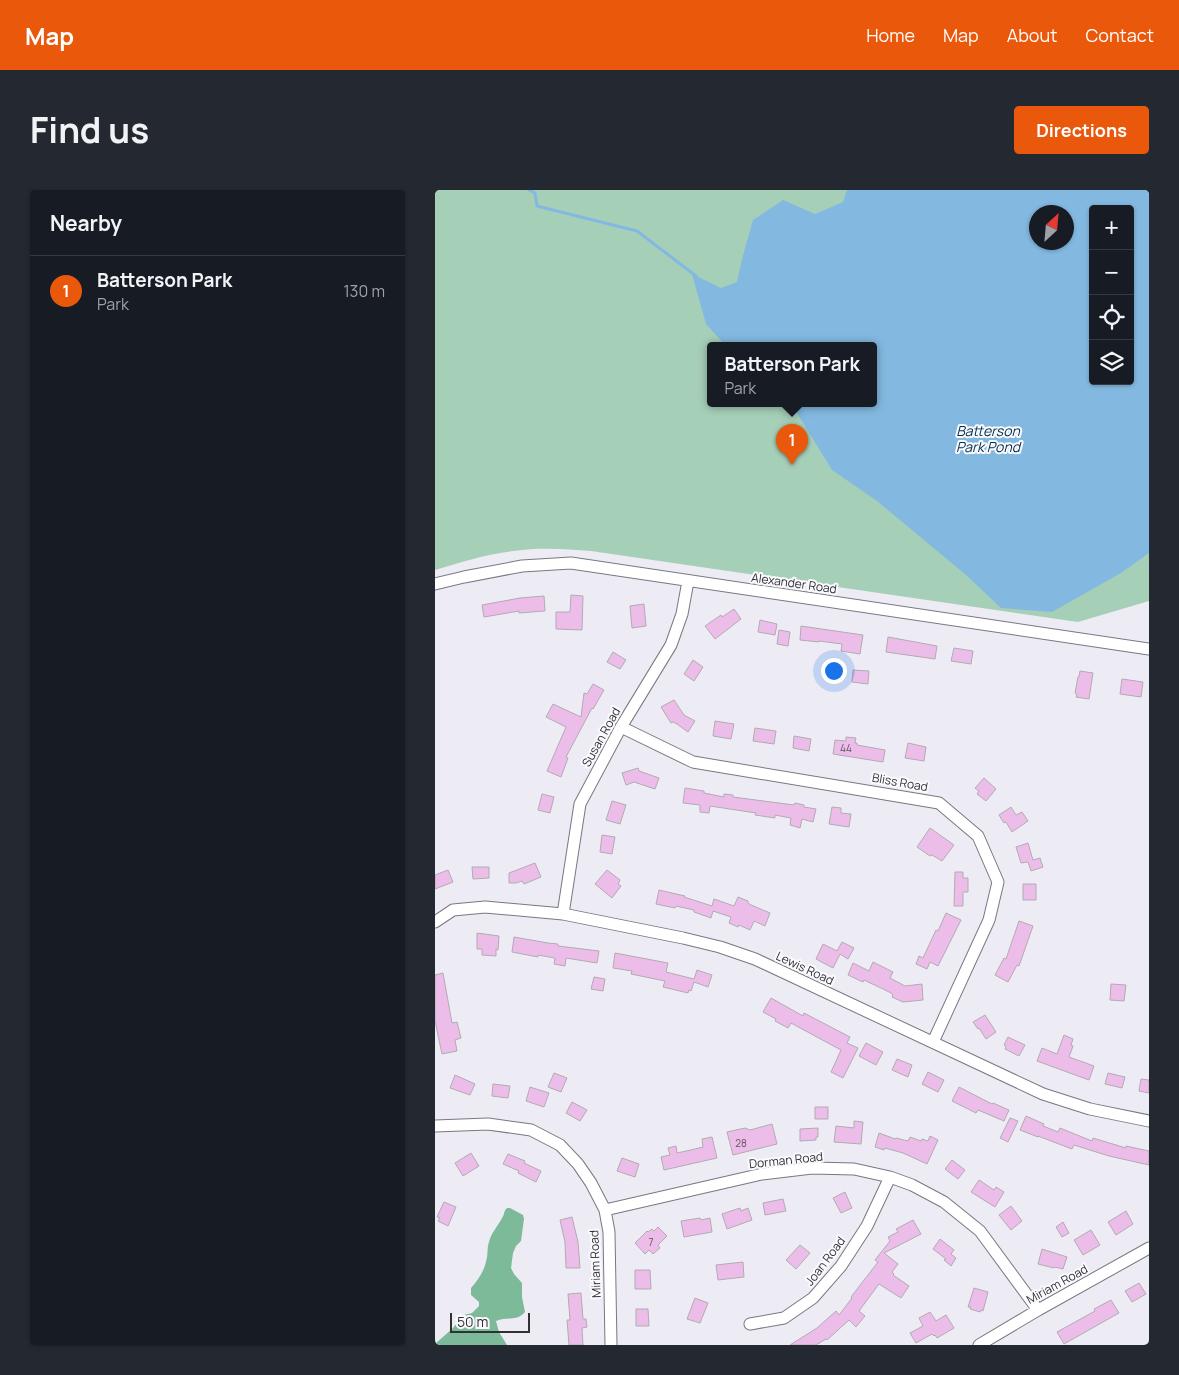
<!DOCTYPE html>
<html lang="en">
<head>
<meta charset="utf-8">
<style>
  body { margin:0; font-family:Manrope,sans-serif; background:#242831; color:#f1f3f6 }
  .controls { position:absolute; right:15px; top:15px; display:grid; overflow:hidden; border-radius:5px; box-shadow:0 1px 4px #0004 }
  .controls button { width:45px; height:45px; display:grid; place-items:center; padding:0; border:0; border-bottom:1px solid #363941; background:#171b24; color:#f1f3f6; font:25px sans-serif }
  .compass { position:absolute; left:594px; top:15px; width:45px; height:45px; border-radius:50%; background:#171b24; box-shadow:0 1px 4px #0004; rotate:26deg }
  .scale { position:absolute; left:15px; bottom:12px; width:80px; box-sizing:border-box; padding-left:5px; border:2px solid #313134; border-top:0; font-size:14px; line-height:18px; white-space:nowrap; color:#313134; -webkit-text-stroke:4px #fafafe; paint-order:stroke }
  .you { position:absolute; left:398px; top:480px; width:18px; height:18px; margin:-12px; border:4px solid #fff; border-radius:50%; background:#1a73e8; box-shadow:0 0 0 8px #1a73e833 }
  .badge { display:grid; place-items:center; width:32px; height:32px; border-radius:50%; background:#ea580c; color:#fff; font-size:16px; font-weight:700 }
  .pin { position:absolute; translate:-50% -41px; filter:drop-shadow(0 1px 2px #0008) }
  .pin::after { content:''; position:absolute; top:26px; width:18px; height:15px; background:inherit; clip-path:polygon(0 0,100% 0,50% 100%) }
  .popup { position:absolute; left:272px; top:152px; width:170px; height:65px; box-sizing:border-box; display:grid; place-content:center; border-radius:5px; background:#171b24; filter:drop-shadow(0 1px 4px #0005); font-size:16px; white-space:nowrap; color:#9ea1a6 }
  .popup b { font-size:19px; color:#f1f3f6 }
  .popup::after { content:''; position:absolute; left:50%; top:100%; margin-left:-10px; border:10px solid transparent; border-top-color:#171b24 }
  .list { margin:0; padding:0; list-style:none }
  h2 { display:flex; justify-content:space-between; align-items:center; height:65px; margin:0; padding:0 20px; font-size:21px }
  h2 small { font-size:16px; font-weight:400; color:#9ea1a6 }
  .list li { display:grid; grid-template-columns:32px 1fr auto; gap:15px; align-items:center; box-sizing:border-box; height:70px; padding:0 20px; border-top:1px solid #363941 }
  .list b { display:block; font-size:19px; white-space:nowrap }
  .list p { margin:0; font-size:16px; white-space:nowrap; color:#9ea1a6 }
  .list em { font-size:16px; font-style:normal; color:#9ea1a6 }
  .icon { flex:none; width:28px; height:28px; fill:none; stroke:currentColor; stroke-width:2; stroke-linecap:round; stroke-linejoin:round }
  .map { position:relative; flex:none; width:714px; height:1155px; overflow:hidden; border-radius:5px }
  header { display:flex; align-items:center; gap:30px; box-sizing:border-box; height:70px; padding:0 25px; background:#ea580c; color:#fff }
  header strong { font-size:24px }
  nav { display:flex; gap:28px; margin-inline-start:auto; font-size:18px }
  .intro { display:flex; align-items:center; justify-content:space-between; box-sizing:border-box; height:120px; padding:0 30px }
  h1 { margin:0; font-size:35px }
  .button { padding:12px 22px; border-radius:5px; background:#ea580c; color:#fff; font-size:18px; font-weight:700 }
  main { display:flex; gap:30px; padding:0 30px }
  aside { flex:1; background:#171b24; border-radius:5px; box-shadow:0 1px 4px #0004 }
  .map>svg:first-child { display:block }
  .green { fill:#a6cfb8; fill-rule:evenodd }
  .forest { fill:#7cba9a }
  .water { fill:#83b9e0; fill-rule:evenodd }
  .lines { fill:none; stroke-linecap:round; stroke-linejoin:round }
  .stream { stroke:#83b9e0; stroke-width:3 }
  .building { fill:#edbdea; stroke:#b2abb1 }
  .minor-casing { stroke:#797880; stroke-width:13 }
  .minor { stroke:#fff; stroke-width:11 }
  .labels { text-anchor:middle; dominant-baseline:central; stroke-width:4; stroke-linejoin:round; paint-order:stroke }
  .number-label { font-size:10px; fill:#605462 }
  .street-label { font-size:12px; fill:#313134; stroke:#fafafe }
  .water-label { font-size:14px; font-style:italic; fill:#022f4a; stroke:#fafafe }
</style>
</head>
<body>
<header>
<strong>Map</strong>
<nav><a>Home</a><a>Map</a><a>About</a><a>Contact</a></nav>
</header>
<div class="intro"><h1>Find us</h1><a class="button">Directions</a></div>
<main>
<aside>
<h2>Nearby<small></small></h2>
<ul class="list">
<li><span class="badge">1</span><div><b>Batterson Park</b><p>Park</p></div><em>130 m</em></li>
</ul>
</aside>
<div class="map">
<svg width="714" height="1155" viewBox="0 0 714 1155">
  <rect width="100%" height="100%" fill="#edecf5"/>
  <path class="green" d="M0 0H714V411L643 432 156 361C131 359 105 357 79 361 52 364 26 372 0 380ZM658 19H695V191H658ZM602 22H632V52H602ZM276 156H438V214H276Z"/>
  <path class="forest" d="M72 1018H75L88 1025 89 1029 86 1051 81 1056 78 1063 76 1078 79 1084 87 1093V1107L90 1122C82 1132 72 1126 61 1131L64 1142 72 1155H0V1154L18 1138 26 1127 29 1125 37 1123 44 1116V1112L36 1105V1098C44 1089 50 1080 52 1067 53 1062 52 1057 54 1052 56 1043 63 1036 67 1028 70 1024 68 1022 72 1018Z"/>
  <path class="water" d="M412 0H714V363L686 383 617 422 566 418 531 385 442 311 397 280 359 218 354 214H438V156H291L271 134 257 84 286 98 302 92 307 69 318 30 348 10 380 24 408 12ZM658 19H695V191H658ZM602 22H632V52H602Z"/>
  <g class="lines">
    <path class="stream" d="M94 0 100 3 102 16 202 41 261 86"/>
  </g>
  <path class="building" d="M136 405 148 406 147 440 121 439V422H135Z
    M109 406 110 421 84 423V421L49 427 47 415 85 408Z
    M209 414 211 436 197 438 195 416Z
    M299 419 306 429 280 449 270 436 286 425 287 427Z
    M325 430 342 434 340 445 323 442Z
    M366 436 428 445 425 464 406 461 407 454 384 451V452L365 450Z
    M344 440 355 442 353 456 342 454Z
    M453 447 502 456 500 469 451 462Z
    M519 458 538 461 536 474 516 471Z
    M178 462 191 470 185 479 172 472Z
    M258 470 268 477 259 491 249 484Z
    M418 480 434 481 433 494 417 492Z
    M645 481 658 483 654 509 641 507 642 505 640 503 643 487H644Z
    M687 489 708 492 706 507 685 504Z
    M158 494 169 500 158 519 157 518 131 567 133 568 126 587 112 581 131 537 111 527 118 514 146 527 149 503 152 504Z
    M239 510 249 525 260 531 253 542 242 534 238 532 236 533 226 517Z
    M280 531 299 534 296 549 278 546Z
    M320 538 341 541 339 554 318 551Z
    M359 546 376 549 374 561 358 558Z
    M411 547 421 548 420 553H422V555L450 560 448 572 398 564 400 550 411 551Z
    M473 553 491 557 489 571 470 568Z
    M203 578 204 581 224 588 220 599 199 592 191 595 187 583Z
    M549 588 561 599 551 611 542 604 544 601 540 598Z
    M250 598 269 601V603L289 607V604L298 605V607L359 615 360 613 369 615V617L381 619 378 632 367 629 365 638 355 635 356 628 340 625V628L320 625 321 623 275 616 274 623 265 622V615L248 613Z
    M107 604 119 607 115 623 103 620Z
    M177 611 191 615 185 634 171 630Z
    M397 617 406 618V623L416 624 414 637 394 634Z
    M576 617 581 625 587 622 593 631 577 642 571 632 569 633 564 625Z
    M495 638 519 655 507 671 497 665 495 666 482 657Z
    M167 645 180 647 177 664 165 662Z
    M593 653 598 670 605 668 608 677 596 681 593 672 586 673 581 657Z
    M100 673 106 687 89 694 87 691 81 693H74V683Z
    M37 677H54V688L38 689Z
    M13 680 18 692 0 699V685Z
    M172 680 185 690 183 694 186 696 177 708 160 694Z
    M520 682H528V688H533V702H528V716H519Z
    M588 694H601V710H588Z
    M224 700 250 706 249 707 277 716 279 709 299 716 303 707 313 711V713L316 715 335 723 330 736 319 731 315 740 304 735 303 737 294 733 296 727 278 721 276 728 259 722V720L241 716 240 718 221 714Z
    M511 723 526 730 503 776 495 772 492 779 481 774 484 766 488 768 501 740 503 741Z
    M584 731 598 736 584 776 582 775 573 792 560 785 569 768 571 769Z
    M42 743 64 746 63 760 61 759V766L47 765V759H42Z
    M79 747 113 753 123 754V756L164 761 162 773 131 768 130 776 119 774 120 768 103 765V767L77 762Z
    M407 752 419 758 413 769 405 764 398 778 381 769 388 754 402 761Z
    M180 763 233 773 231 782 259 789 262 780 277 785 273 797 259 792 256 801 254 800 253 803 228 797 230 791 196 784 197 781 178 778Z
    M438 772 458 782 455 788 470 796 487 794 488 810 468 812 457 807 458 804 448 799 429 790 428 792 413 785 418 773 434 781Z
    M8 783 17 833 22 832 26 848 20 850 22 861 7 864 0 831V785Z
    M159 787 170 789 168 801 156 799Z
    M676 794 691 795 689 811 675 810Z
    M336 808 368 826 369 823 415 847 412 853 423 858 408 888 396 882 406 860 356 833 353 838 340 831 341 829 328 822Z
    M550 825 561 842 551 849 544 838 543 839 538 832Z
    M629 845 638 849 636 855 638 856 634 867 659 876 654 890 602 871 607 858 622 864Z
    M573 847 590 855 584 866 570 859 571 856 569 855Z
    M431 853 448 862 441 875 424 866Z
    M462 869 477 875 473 887 457 880Z
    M493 882 509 890 503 902 487 894Z
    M119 883 132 888 126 902 113 897Z
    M673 883 690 887 687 898 670 894Z
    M20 885 40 894 35 905 15 898Z
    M706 889 714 890V903L704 901Z
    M58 894 75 896 73 908 57 906Z
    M95 897 114 903 109 917 91 911Z
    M524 897 557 914 558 913 574 920 569 931 543 920 541 923 517 911Z
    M137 912 152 920 145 931 131 923Z
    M380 917H393V929H380Z
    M591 926 609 934 608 936 623 942 625 938 657 951 658 948 691 958V956L714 961V975L674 966 639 955 637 959 603 946V947L585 940Z
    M575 928 583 931 573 952 565 948Z
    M419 931 428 932 426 954 399 952 401 936 419 938Z
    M337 934 342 954 298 965 292 942 310 938 315 940Z
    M383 938V947H381V950L365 951V939Z
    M444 943 460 949 461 948 473 951 475 947 486 951 487 949 493 951 495 946 503 950 492 974 468 963 450 958 449 960 440 957Z
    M277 947 282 968 229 980 226 967 235 965 233 958 241 956 242 963 260 959 268 957 267 949Z
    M36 963 44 976 28 986 20 973Z
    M73 964 90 971 89 973 106 981 101 992 83 983 84 981 68 974Z
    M187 968 204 974 200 987 182 981Z
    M517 970 530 980 523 989 510 979Z
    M544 990 559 1000 561 997 569 1002 560 1017 536 1002Z
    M410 1002 417 1018 406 1023 398 1008Z
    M348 1009 351 1021 330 1025 328 1013Z
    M9 1012 21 1017 13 1036 3 1031 5 1028 2 1027Z
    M576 1016 587 1031 576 1040 564 1025Z
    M305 1018 306 1021 313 1018 317 1030 292 1039 287 1024Z
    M691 1021 698 1034 681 1045 673 1032Z
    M137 1027 143 1052 145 1078H131L130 1052 125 1030Z
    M265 1028 266 1030 275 1028 277 1042 249 1047 246 1031Z
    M478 1030 486 1044 449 1063 463 1074 457 1082 459 1084 458 1085 474 1096 466 1108 444 1094 424 1121 430 1126 421 1137 414 1130 392 1150 391 1149 381 1155H355L382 1138 401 1121 404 1125 417 1108 416 1107 443 1072 440 1070 455 1051 453 1047 463 1042 461 1039Z
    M628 1032 634 1043 627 1047 621 1037Z
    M223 1037 232 1046 223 1055 225 1058 218 1064 214 1060 210 1064 200 1053 212 1041 213 1042 217 1039 219 1041Z
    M656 1040 665 1055 648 1065 639 1050Z
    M505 1049 519 1060 516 1064 521 1068 516 1076 509 1070 511 1069 498 1059Z
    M365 1055 375 1063 361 1079 351 1070Z
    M607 1059 632 1067 628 1079 620 1077 619 1078 603 1074Z
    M308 1072 309 1087 283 1090 281 1075Z
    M200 1080H215L216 1099H200Z
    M704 1093 711 1104 697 1112 690 1101Z
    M539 1098 553 1102 548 1121 546 1120 545 1122 535 1119 536 1117H533Z
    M146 1103 148 1129H151L152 1137 147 1138 148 1155H134L132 1130H135L133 1104Z
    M260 1108 273 1113 265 1133 252 1129Z
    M676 1110 684 1123 629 1154 622 1142 660 1121 659 1119Z
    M201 1119H213L214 1136H201Z
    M495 1122 501 1131 511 1125 519 1138 502 1148 500 1145 499 1146 497 1144 481 1153 475 1143 488 1136 484 1128Z"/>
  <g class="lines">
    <g class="minor-casing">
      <path id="minor" d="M0 394 29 387 87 376 136 373 714 459
        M186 537 258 572 504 613 543 646 563 692 554 730 498 852
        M128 724 145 614 186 537 236 455 247 424 253 391
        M0 732 18 720 50 717 128 724 248 748 285 757 320 769 608 904 655 919 714 931
        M0 936 53 934 96 940 125 955 143 974 156 993 170 1020 174 1042 176 1155
        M170 1020 327 984 377 978 419 979 455 987 477 995 509 1012 545 1041 603 1120
        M315 1134 349 1128 378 1108 406 1076 432 1036 455 987
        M544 1155 603 1120 714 1058"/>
    </g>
    <use href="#minor" class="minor"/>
  </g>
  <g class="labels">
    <g class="number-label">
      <text x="411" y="558">44</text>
      <text x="306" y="953">28</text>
      <text x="216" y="1052">7</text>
    </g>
    <g class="street-label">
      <text transform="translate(359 393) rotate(8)">Alexander Road</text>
      <text transform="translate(166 547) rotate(-61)">Susan Road</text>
      <text transform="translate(465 592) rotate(10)">Bliss Road</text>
      <text transform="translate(370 778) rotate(25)">Lewis Road</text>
      <text transform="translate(351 970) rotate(-6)">Dorman Road</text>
      <text transform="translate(390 1071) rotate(-53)">Joan Road</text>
      <text transform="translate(160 1074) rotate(-92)">Miriam Road</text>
      <text transform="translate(622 1094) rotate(-29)">Miriam Road</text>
    </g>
    <g class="water-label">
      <text x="553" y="240">Batterson<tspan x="553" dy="16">Park Pond</tspan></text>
    </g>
  </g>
</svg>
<div class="controls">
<button>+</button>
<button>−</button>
<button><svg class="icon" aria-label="locate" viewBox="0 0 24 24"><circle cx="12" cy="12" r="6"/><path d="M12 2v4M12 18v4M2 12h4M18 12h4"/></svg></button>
<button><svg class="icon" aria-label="layers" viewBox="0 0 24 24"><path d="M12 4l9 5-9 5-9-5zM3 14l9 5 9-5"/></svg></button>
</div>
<svg class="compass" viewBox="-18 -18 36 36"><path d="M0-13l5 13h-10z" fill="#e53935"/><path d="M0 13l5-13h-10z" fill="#9ea1a6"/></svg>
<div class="scale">50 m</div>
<div class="you"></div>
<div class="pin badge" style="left:357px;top:275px">1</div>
<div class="popup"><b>Batterson Park</b>Park</div>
</div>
</main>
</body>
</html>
